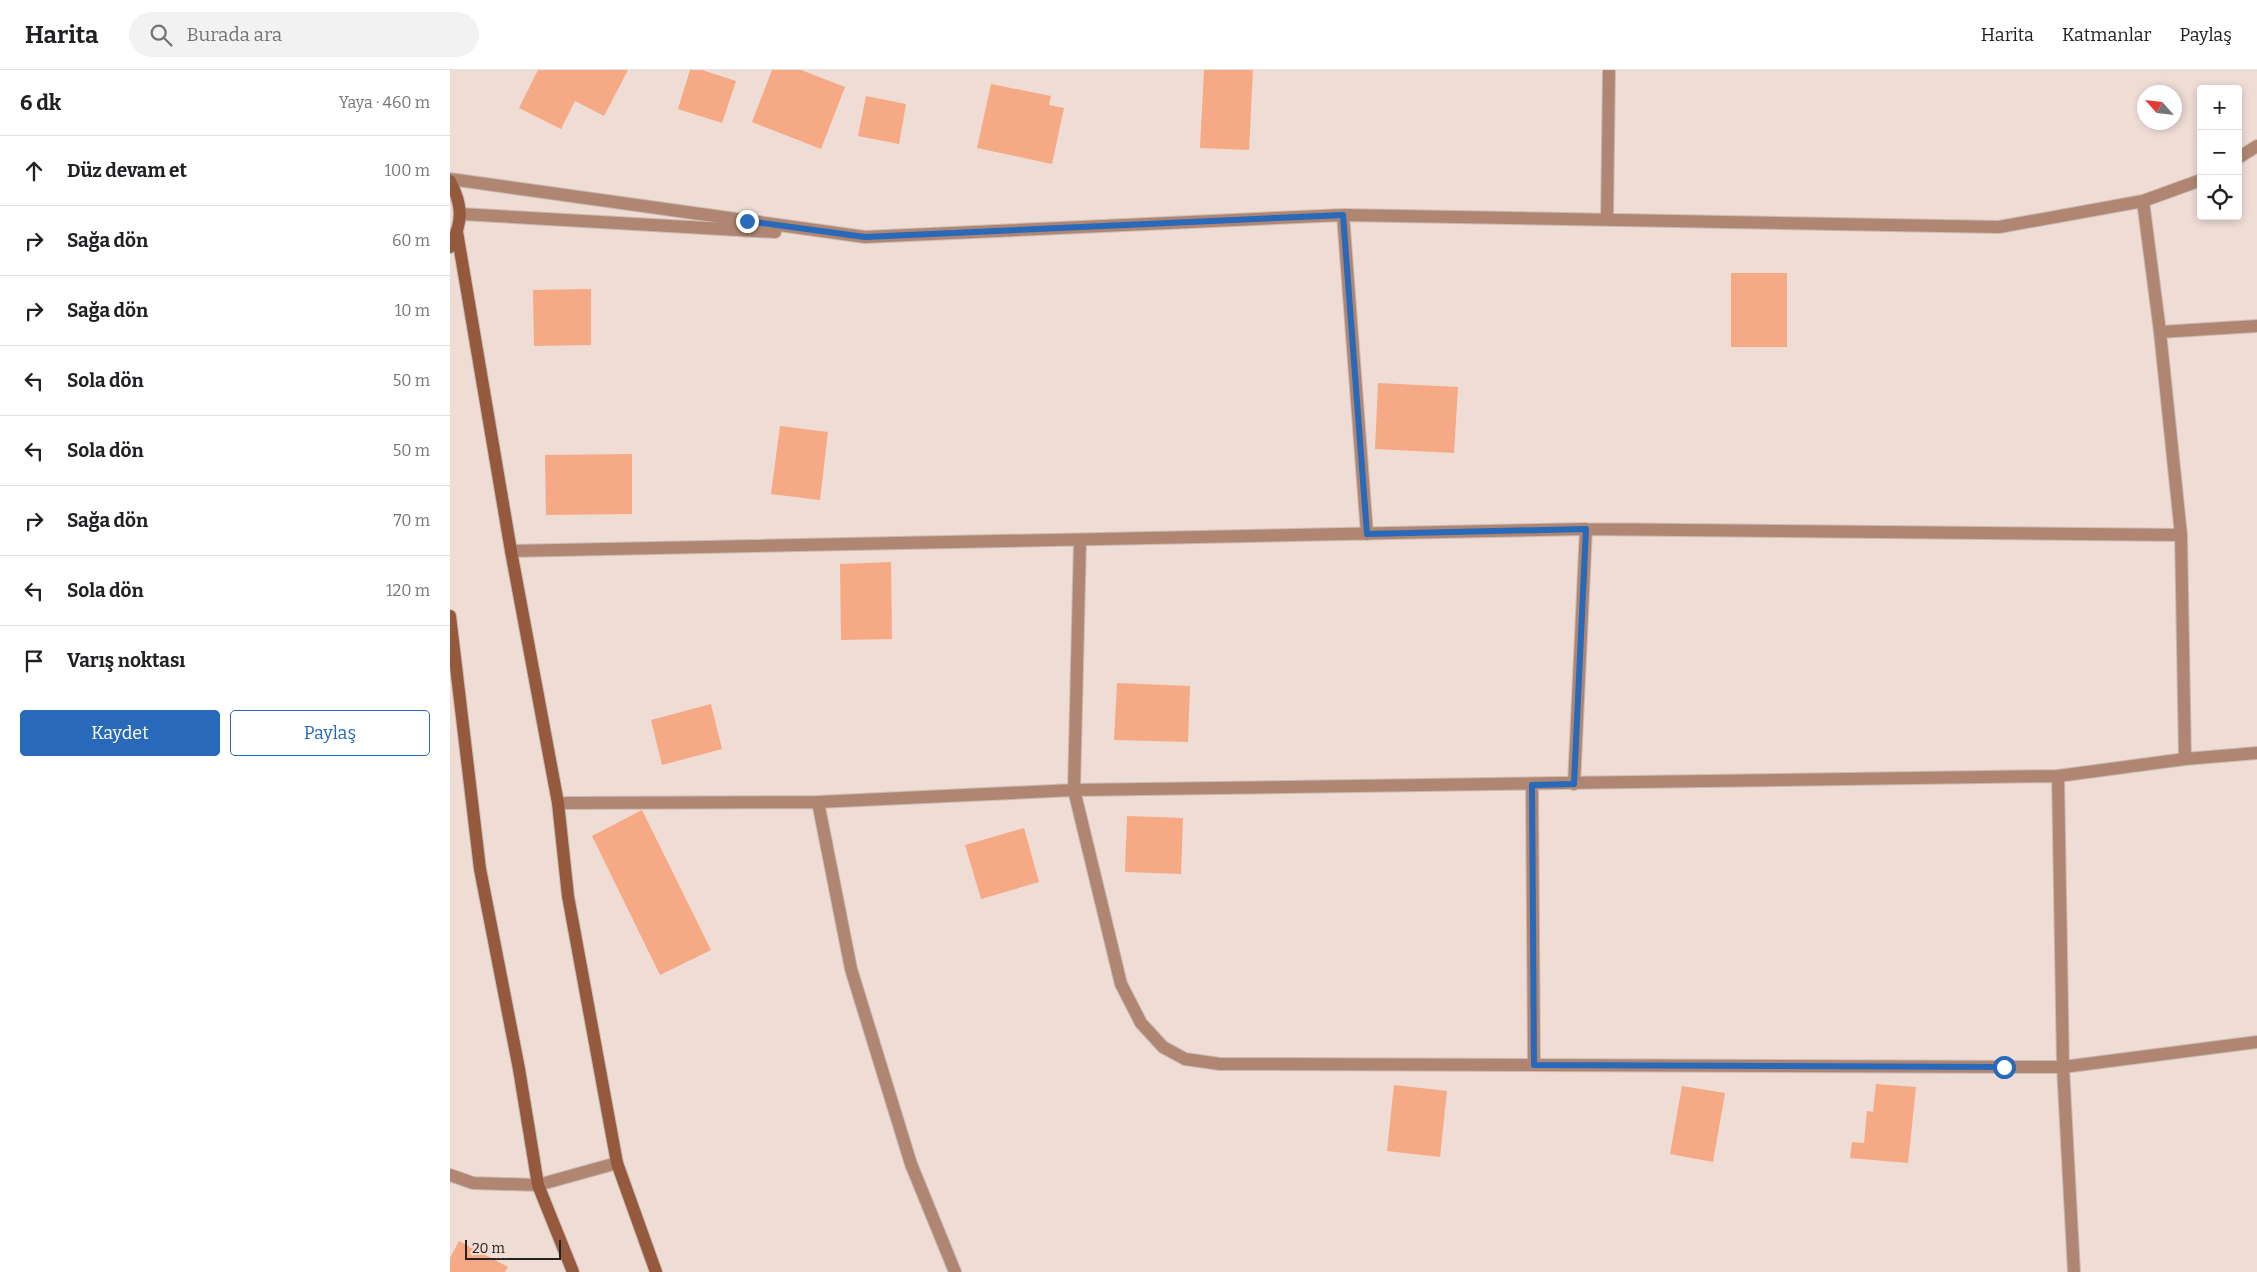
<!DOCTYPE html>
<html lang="tr">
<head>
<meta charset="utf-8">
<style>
  body { margin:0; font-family:Bitter,serif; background:#f2f2f2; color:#202124 }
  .controls { position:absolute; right:15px; top:15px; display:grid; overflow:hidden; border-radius:5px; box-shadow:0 2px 8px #0003 }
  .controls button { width:45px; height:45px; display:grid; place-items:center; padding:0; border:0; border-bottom:1px solid #e0e0e0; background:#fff; color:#202124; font:25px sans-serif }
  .compass { position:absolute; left:1687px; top:15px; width:45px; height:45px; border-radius:50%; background:#fff; box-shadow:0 2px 8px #0003; rotate:297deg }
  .scale { position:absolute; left:15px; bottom:12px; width:96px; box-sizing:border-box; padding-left:5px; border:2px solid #28221f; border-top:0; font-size:14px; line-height:18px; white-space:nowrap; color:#28221f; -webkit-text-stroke:4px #eedcd5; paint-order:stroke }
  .stop { position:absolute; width:15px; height:15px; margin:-11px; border:4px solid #2869ba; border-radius:50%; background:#fff }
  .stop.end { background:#2869ba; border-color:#fff; box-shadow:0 1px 5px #0008 }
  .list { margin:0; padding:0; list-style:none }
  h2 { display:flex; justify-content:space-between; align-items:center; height:65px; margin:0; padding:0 20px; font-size:21px }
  h2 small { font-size:16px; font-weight:400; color:#757577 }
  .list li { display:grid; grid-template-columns:32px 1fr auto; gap:15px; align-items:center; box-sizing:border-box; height:70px; padding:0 20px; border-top:1px solid #e0e0e0 }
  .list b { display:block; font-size:19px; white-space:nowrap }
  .list em { font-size:16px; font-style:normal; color:#757577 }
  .actions { display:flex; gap:10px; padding:15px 20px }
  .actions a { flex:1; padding:11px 0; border:1px solid #2869ba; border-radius:5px; text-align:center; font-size:18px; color:#2869ba }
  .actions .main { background:#2869ba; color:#fff }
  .icon { flex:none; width:28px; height:28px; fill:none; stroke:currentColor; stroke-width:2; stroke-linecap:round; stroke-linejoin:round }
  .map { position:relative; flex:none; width:1807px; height:1202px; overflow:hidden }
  header { display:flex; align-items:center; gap:30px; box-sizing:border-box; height:70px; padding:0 25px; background:#fff; border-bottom:1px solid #e0e0e0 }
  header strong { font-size:24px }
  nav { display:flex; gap:28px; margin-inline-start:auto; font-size:18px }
  .search { width:350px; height:45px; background:#f2f2f2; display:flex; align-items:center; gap:12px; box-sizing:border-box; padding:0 18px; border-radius:28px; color:#757577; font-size:19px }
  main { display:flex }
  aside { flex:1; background:#fff }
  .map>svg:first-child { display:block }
  .building { fill:#f6a985 }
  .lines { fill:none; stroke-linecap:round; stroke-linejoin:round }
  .minor-casing { stroke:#cabbb4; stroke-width:14 }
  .secondary-casing { stroke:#cabbb4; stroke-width:14 }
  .minor { stroke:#b08673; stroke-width:12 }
  .secondary { stroke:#955a3e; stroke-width:12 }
  .route { stroke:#2869ba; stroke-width:6 }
</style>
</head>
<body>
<header>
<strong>Harita</strong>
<div class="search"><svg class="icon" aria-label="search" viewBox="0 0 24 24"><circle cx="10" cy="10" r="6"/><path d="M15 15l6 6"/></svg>Burada ara</div>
<nav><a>Harita</a><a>Katmanlar</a><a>Paylaş</a></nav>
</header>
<main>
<aside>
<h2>6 dk<small>Yaya · 460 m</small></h2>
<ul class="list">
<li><svg class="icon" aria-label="ahead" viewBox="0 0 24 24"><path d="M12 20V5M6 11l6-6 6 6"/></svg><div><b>Düz devam et</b></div><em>100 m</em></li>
<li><svg class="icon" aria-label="right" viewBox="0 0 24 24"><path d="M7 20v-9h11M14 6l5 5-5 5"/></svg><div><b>Sağa dön</b></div><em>60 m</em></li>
<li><svg class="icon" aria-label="right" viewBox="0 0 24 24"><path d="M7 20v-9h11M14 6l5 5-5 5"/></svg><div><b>Sağa dön</b></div><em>10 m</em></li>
<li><svg class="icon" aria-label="left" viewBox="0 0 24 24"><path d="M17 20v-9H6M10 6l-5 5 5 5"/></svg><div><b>Sola dön</b></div><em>50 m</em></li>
<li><svg class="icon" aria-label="left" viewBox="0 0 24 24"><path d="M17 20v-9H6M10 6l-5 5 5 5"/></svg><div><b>Sola dön</b></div><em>50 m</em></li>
<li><svg class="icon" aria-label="right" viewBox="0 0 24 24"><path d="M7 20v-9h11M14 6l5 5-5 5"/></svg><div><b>Sağa dön</b></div><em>70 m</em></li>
<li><svg class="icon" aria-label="left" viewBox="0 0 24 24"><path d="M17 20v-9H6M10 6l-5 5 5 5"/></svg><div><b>Sola dön</b></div><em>120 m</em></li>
<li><svg class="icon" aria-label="arrive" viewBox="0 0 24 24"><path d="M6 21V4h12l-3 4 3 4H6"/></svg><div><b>Varış noktası</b></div></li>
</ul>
<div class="actions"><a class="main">Kaydet</a><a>Paylaş</a></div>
</aside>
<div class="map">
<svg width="1807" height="1202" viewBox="0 0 1807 1202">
  <rect width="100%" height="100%" fill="#eedcd5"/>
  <path class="building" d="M88 0H178L154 46 125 31 111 59 69 38Z
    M240 0H252L286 11 272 53 228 39Z
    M322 0H351L395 17 371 79 302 52Z
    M754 0H803L799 80 750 78Z
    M541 14 601 26 599 35 614 38 602 94 527 78Z
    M416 26 456 34 449 74 408 66Z
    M1281 203H1337V277H1281Z
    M141 219V275L84 276 83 220Z
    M928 313 1008 317 1004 383 925 379Z
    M330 356 378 362 370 430 321 424Z
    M182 384V444L96 445 95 385Z
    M441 492 442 569 391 570 390 494Z
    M667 613 740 616 738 672 664 670Z
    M261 634 272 679 212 695 201 650Z
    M192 740 261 880 210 905 142 766Z
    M677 746 733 748 731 804 675 802Z
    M574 758 589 812 531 829 515 775Z
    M1426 1014 1466 1017 1458 1093 1400 1088 1402 1072 1414 1073 1417 1041 1423 1042Z
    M944 1015 997 1021 990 1087 937 1081Z
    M1232 1016 1275 1023 1263 1092 1220 1084Z
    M9 1171 58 1197 55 1202H0V1188Z"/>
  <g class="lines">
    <g class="minor-casing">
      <path id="minor" d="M1788 88 1807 76
        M0 109 415 167 893 145 1549 157 1693 131 1751 110
        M1693 131 1710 262 1731 465 1735 689
        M11 144 325 162
        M893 145 917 464
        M1157 150 1159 0
        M1710 262 1807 256
        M630 470 624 720 671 914 691 953 713 977 735 989 770 994H806L1613 997 1807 972
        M61 481 1136 459 1731 465
        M1608 706 1613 997 1624 1202
        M1124 714 1136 459
        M1082 715 1084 995
        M368 732 401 899 461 1094 505 1202
        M108 733 368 732 624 720 1608 706 1735 689 1807 683
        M0 1105 23 1113 88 1115 167 1093"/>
    </g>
    <g class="secondary-casing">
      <path id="secondary" d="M0 111C13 136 13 152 0 177
        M7 162 61 481 108 733 118 826 167 1093 206 1202
        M0 546 30 799 69 999 88 1115 123 1202"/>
    </g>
    <use href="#minor" class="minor"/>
    <use href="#secondary" class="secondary"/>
  </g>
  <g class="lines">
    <path class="route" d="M297 151 415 167 893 145 917 464 1136 459 1124 714 1082 715 1084 995 1554 997"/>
  </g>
</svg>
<div class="controls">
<button>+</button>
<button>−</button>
<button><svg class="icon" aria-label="locate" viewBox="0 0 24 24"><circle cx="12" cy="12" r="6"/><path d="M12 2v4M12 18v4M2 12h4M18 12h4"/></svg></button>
</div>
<svg class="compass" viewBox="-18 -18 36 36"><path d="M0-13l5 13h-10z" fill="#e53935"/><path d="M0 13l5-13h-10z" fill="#757577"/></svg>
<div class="scale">20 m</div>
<div class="stop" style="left:1554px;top:997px"></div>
<div class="stop end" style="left:297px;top:151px"></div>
</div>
</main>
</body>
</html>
